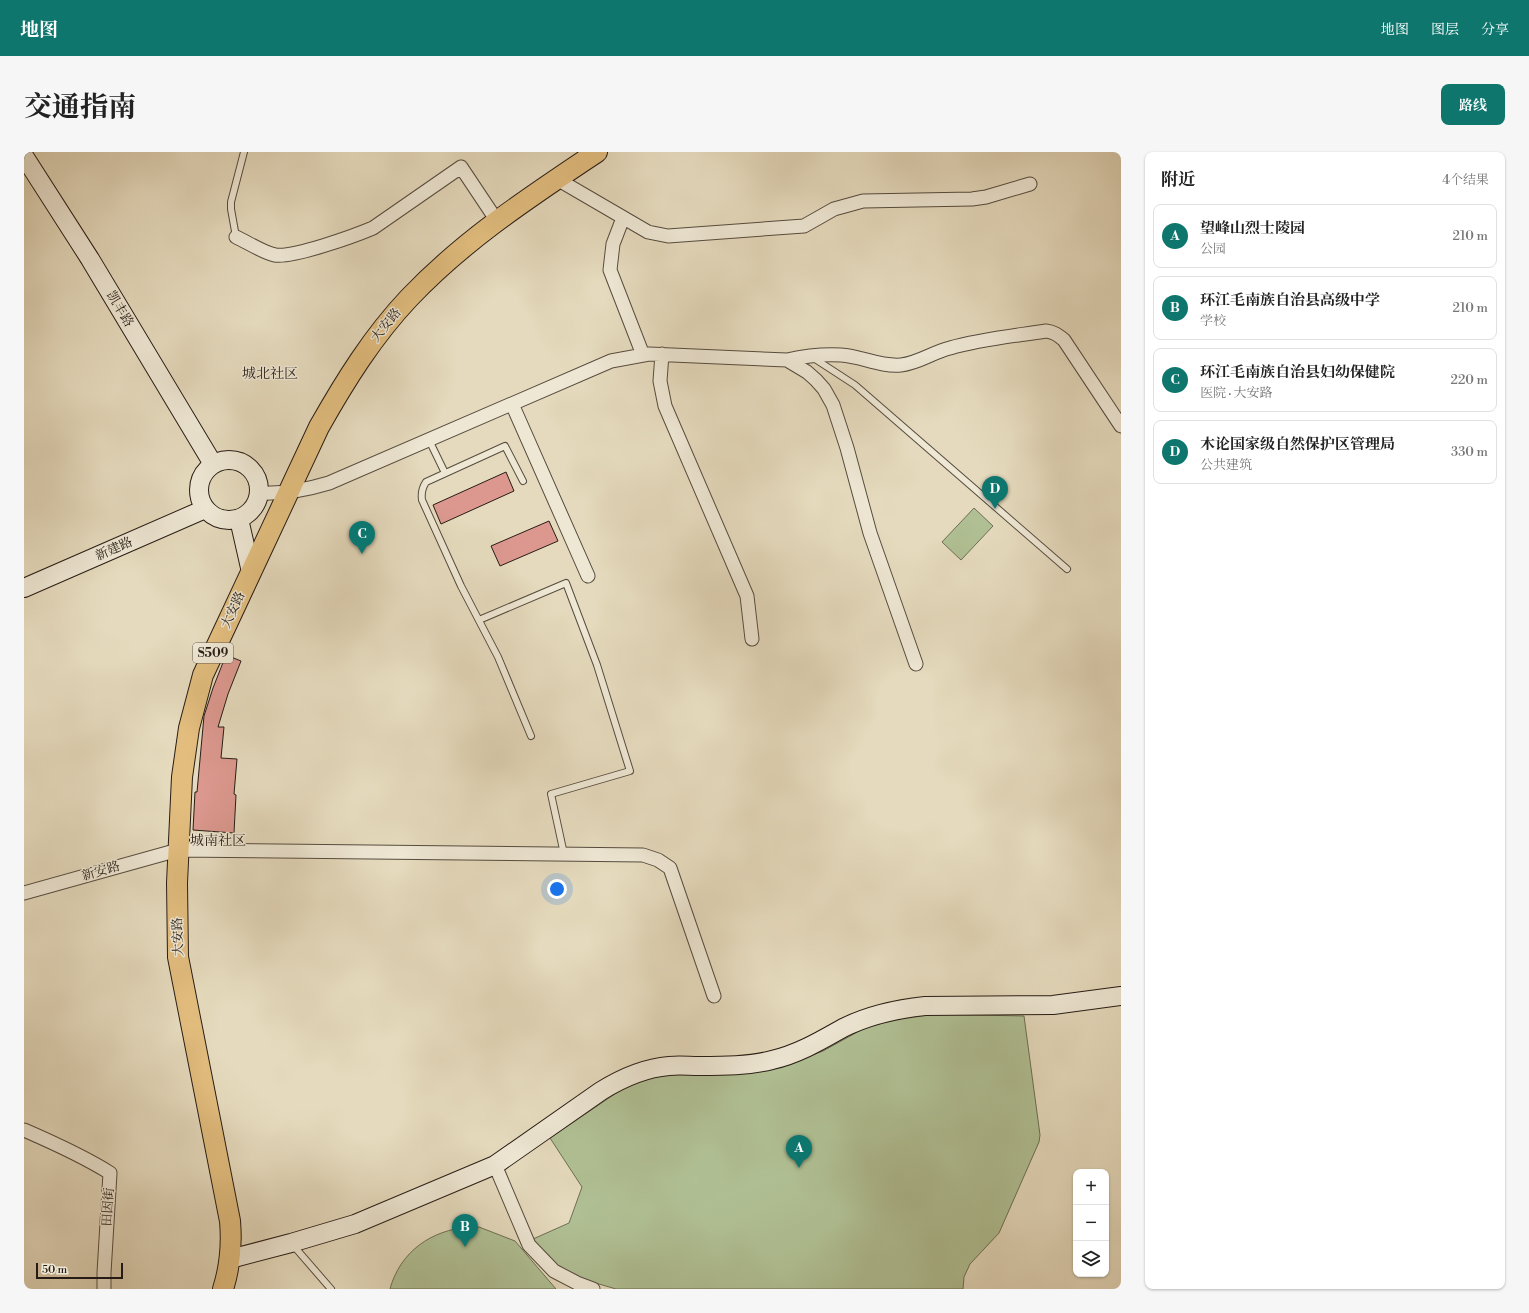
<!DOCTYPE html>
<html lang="zh">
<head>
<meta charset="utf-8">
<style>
  body { margin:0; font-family:"Libre Bodoni","Noto Serif SC",serif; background:#f6f6f6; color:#222 }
  .controls { position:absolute; right:12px; bottom:12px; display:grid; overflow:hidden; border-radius:8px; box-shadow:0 1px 3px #0004 }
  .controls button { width:36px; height:36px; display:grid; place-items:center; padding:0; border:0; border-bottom:1px solid #e0e0e0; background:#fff; color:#222; font:20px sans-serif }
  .scale { position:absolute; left:12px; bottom:10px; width:87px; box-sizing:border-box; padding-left:4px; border:2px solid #271c15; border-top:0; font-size:11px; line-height:14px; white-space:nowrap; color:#271c15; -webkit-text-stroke:3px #eee7d4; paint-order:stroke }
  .you { position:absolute; left:533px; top:737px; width:14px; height:14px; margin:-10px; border:3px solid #fff; border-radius:50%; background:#1a73e8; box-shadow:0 0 0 6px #1a73e833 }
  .badge { display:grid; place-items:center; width:26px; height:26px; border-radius:50%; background:#0f766e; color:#fff; font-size:13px; font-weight:700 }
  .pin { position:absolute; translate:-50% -33px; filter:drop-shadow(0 1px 2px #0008) }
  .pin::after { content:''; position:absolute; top:21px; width:14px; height:12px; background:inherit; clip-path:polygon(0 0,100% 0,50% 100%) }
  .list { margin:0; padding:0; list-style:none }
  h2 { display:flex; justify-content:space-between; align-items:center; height:52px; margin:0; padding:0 16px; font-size:17px }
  h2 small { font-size:13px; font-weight:400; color:#767676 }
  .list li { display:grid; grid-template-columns:26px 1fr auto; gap:12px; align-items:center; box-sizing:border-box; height:64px; margin:0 8px 8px; padding:0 8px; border:1px solid #e0e0e0; border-radius:8px }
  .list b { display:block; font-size:15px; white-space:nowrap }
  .list p { margin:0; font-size:13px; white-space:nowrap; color:#767676 }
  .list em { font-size:13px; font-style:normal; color:#767676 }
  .icon { flex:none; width:22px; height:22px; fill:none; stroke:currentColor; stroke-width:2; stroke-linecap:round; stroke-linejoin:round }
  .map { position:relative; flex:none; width:1097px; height:1137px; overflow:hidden; border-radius:8px }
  header { display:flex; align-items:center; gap:24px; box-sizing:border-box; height:56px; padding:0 20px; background:#0f766e; color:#fff }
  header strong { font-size:19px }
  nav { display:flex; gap:22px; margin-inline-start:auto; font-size:14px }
  .intro { display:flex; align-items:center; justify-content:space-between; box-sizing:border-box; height:96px; padding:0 24px }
  h1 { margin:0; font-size:28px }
  .button { padding:10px 18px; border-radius:8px; background:#0f766e; color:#fff; font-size:14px; font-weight:700 }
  main { display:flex; gap:24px; padding:0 24px }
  aside { flex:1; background:#fff; border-radius:8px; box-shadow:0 1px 3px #0004 }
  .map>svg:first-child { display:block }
  .green { fill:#b0c094; stroke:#6c6e54 }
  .building { fill:#dc988f; stroke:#271c15 }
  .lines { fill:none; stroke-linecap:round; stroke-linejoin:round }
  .lane-casing { stroke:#564c3f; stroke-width:8 }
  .street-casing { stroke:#564c3f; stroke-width:15 }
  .secondary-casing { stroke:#271c15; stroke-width:20 }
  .primary-casing { stroke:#271c15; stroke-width:22 }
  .lane { stroke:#eee7d4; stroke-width:6 }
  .street { stroke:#eee7d4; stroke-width:13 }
  .secondary { stroke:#eee7d4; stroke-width:18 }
  .primary { stroke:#e2bd7e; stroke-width:20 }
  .labels { text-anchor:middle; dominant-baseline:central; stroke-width:3; stroke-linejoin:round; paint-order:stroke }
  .shield { fill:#eee7d4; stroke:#63594e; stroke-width:1 }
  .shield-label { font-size:12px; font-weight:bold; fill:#271c15 }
  .street-label { font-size:13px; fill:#271c15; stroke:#eee7d4 }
  .neighbourhood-label { font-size:14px; fill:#271c15; stroke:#eee7d4 }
</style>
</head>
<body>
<header>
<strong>地图</strong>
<nav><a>地图</a><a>图层</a><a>分享</a></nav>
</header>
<div class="intro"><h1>交通指南</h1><a class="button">路线</a></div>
<main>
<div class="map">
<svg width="1097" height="1137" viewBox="0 0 1097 1137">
  <rect width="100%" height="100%" fill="#e5dabd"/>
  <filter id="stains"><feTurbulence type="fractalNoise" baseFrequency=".005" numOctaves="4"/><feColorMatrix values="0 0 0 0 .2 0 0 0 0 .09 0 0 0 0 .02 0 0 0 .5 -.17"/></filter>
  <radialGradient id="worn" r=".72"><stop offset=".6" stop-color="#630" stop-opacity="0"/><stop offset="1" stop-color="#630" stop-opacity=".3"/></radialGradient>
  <path class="green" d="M950 356 969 374 937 408 918 390Z
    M897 862 1000 864 1016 983 1015 990 975 1081 946 1112 940 1125 939 1137H592L548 1124 524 1106 509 1087 545 1071 558 1035 526 986 601 935 634 923 761 913 799 899 837 878 857 869Z
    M445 1075H455L491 1089 532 1137H366C376 1100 407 1078 445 1075Z"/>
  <path class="building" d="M482 320 490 339 417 372 409 353Z
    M525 369 534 389 476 414 467 394Z
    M202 503 217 509 204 542 194 575H200L197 606 213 607 210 642 212 643 210 681 169 678 171 640H173L180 564 189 536Z"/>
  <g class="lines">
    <g class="lane-casing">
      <path id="lane" d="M212 85 207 57V50L220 0
        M788 205 831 233 1043 417
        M405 288 421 321
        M499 329 481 294 402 330C398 336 397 341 398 348L437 434 474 505 507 584
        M455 468 542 431 573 513 606 619 527 642 540 702
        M268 1092 307 1137"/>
    </g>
    <g class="street-casing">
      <path id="street" d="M533 27 624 80 644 84 780 74 810 57 839 49 948 47 962 45 1006 32
        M599 66 589 92 586 118 619 203
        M212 85C223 90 240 101 251 103 269 106 330 84 349 76L437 15 473 69
        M638 202 636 229 641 254 723 444 728 487
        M763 208 783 220 792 228 800 237 809 253 823 296 846 381 892 512
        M488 252 564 424
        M235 341C260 342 282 338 305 331L587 209 625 202 763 208C781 204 799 202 817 203 837 204 856 215 877 213 895 211 909 200 926 196 957 187 990 184 1022 179 1030 180 1034 183 1040 188L1097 274
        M0 741 154 698 619 703 634 708 646 716 690 844
        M0 978C30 991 59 1004 86 1021L80 1121V1137
        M471 1013 505 1093 530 1119 553 1131 569 1137"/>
    </g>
    <g class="secondary-casing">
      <path id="secondary" d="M0 4 66 107 189 312
        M175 338a30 30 0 1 1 60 0a30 30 0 1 1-60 0Z
        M215 367 227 420
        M0 436 181 357
        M206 1107 267 1091 331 1072 471 1013 577 939C598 926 620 916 645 914 655 913 665 914 675 914 699 914 725 914 748 908 774 902 796 889 819 876 845 863 873 857 901 854L1029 853 1097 844"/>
    </g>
    <g class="primary-casing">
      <path id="primary" d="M199 1137C206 1115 208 1092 206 1069L154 805 153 731 158 625 165 576 179 523 295 275C321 229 349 184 385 146 441 87 506 45 573 0"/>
    </g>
    <use href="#lane" class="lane"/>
    <use href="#street" class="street"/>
    <use href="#secondary" class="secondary"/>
    <use href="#primary" class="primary"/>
  </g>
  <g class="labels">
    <rect class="shield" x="169" y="491" width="40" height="20" rx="3"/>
    <g class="shield-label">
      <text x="189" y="501">S509</text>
    </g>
    <g class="street-label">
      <text transform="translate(96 157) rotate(59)">凯丰路</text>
      <text transform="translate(362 173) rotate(-51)">大安路</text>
      <text transform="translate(90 397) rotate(-24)">新建路</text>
      <text transform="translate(209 458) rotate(-65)">大安路</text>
      <text transform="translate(77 719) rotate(-16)">新安路</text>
      <text transform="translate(154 785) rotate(-92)">大安路</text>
      <text transform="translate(84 1055) rotate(-86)">田因街</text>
    </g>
    <g class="neighbourhood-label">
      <text x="246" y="222">城北社区</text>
      <text x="194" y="689">城南社区</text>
    </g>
  </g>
  <rect width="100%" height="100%" filter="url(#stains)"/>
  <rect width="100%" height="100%" fill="url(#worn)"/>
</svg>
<div class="controls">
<button>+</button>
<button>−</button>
<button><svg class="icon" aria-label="layers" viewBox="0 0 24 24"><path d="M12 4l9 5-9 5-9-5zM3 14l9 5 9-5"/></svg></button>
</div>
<div class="scale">50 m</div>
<div class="you"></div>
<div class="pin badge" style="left:775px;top:1016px">A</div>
<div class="pin badge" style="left:441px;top:1095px">B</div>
<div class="pin badge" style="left:338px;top:402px">C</div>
<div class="pin badge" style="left:971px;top:357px">D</div>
</div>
<aside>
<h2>附近<small>4个结果</small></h2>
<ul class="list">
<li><span class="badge">A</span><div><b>望峰山烈士陵园</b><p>公园</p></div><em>210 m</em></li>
<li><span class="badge">B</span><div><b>环江毛南族自治县高级中学</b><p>学校</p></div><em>210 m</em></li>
<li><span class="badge">C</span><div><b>环江毛南族自治县妇幼保健院</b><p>医院 · 大安路</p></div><em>220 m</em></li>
<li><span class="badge">D</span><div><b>木论国家级自然保护区管理局</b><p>公共建筑</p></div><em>330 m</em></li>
</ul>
</aside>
</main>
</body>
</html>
